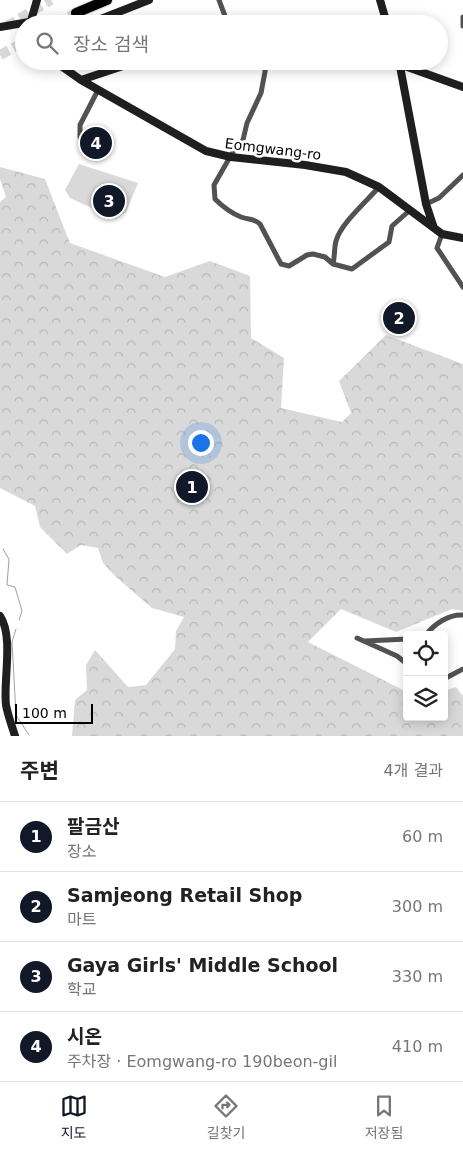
<!DOCTYPE html>
<html lang="ko">
<head>
<meta charset="utf-8">
<style>
  body { margin:0; font-family:"DejaVu Sans","Noto Sans KR",sans-serif; background:#f6f6f6; color:#222 }
  .controls { position:absolute; right:15px; bottom:15px; display:grid; overflow:hidden; border-radius:5px; box-shadow:0 2px 12px #0003 }
  .controls button { width:45px; height:45px; display:grid; place-items:center; padding:0; border:0; border-bottom:1px solid #e0e0e0; background:#fff; color:#222; font:25px sans-serif }
  .scale { position:absolute; left:15px; bottom:12px; width:78px; box-sizing:border-box; padding-left:5px; border:2px solid #000; border-top:0; font-size:14px; line-height:18px; white-space:nowrap; color:#000; -webkit-text-stroke:4px #fff; paint-order:stroke }
  .you { position:absolute; left:200px; top:442px; width:18px; height:18px; margin:-12px; border:4px solid #fff; border-radius:50%; background:#1a73e8; box-shadow:0 0 0 8px #1a73e833 }
  .badge { display:grid; place-items:center; width:32px; height:32px; border-radius:50%; background:#111827; color:#fff; font-size:16px; font-weight:700 }
  .pin { position:absolute; translate:-50% -50%; border:2px solid #fff; box-shadow:0 1px 5px #0006 }
  .list { margin:0; padding:0; list-style:none }
  h2 { display:flex; justify-content:space-between; align-items:center; height:65px; margin:0; padding:0 20px; font-size:21px }
  h2 small { font-size:16px; font-weight:400; color:#767676 }
  .list li { display:grid; grid-template-columns:32px 1fr auto; gap:15px; align-items:center; box-sizing:border-box; height:70px; padding:0 20px; border-top:1px solid #e0e0e0 }
  .list b { display:block; font-size:19px; white-space:nowrap }
  .list p { margin:0; font-size:16px; white-space:nowrap; color:#767676 }
  .list em { font-size:16px; font-style:normal; color:#767676 }
  .icon { flex:none; width:28px; height:28px; fill:none; stroke:currentColor; stroke-width:2; stroke-linecap:round; stroke-linejoin:round }
  .map { position:relative; flex:none; width:463px; height:736px; overflow:hidden }
  .search { position:absolute; background:#fff; box-shadow:0 2px 12px #0003; left:15px; right:15px; top:15px; height:55px; display:flex; align-items:center; gap:12px; box-sizing:border-box; padding:0 18px; border-radius:28px; color:#767676; font-size:19px }
  .sheet { height:345px; background:#fff }
  nav { display:flex; justify-content:space-around; align-items:center; box-sizing:border-box; height:70px; border-top:1px solid #e0e0e0; background:#fff; font-size:14px; color:#767676 }
  nav a { display:grid; justify-items:center; gap:2px }
  nav .on { color:#111827 }
  .map>svg:first-child { display:block }
  .forest { fill:url(#forest-crowns) }
  .garden { fill:#d9d9d9 }
  .lines { fill:none; stroke-linecap:round; stroke-linejoin:round }
  .stream { stroke:#a0a0a0; stroke-width:1 }
  .highway-tunnel { stroke:#d9d9d9; stroke-width:10; stroke-dasharray:10 5; stroke-linecap:butt }
  .highway-casing { stroke:#dbdbdb; stroke-width:12 }
  .street { stroke:#525252; stroke-width:5 }
  .secondary { stroke:#1f1f1f; stroke-width:8 }
  .highway { stroke:#000; stroke-width:10 }
  .labels { text-anchor:middle; dominant-baseline:central; stroke-width:5; stroke-linejoin:round; paint-order:stroke }
  .street-label { font-size:14px; fill:#000; stroke:#fff }
</style>
</head>
<body>
<div class="map">
<svg width="463" height="736" viewBox="0 0 463 736">
  <defs>
    <pattern id="forest-crowns" width="20" height="18" patternUnits="userSpaceOnUse" patternTransform="scale(1.25)"><rect width="20" height="18" fill="#d9d9d9"/><path d="M2 6a3 3 0 1 1 6 0M12 15a3 3 0 1 1 6 0" fill="none" stroke="#b8b8b8"/></pattern>
  </defs>
  <rect width="100%" height="100%" fill="#fff"/>
  <path class="forest" d="M0 167 45 179 70 243 165 277 210 261 250 276 251 338 284 358 281 408 342 422 351 413 339 381 386 335 463 364V611L452 609 396 632 341 609 308 642 407 692V717H444V691L456 687 463 696V736H72L75 700 87 690 86 665 95 650 128 687 146 685 175 649 176 631 184 617 152 608 115 576 103 563 98 548 81 545 67 554 40 527 35 506 0 488V202L6 197 0 179Z"/>
  <path class="garden" d="M79 164 138 183 126 212 116 219 70 198 65 190Z"/>
  <g class="lines">
    <path class="stream" d="M3 549 9 559 7 585 15 587 22 611 19 620
      M16 629 12 642 16 715 29 735"/>
    <path class="highway-tunnel" d="M56 24 76 13
      M7 26 51 0
      M0 55 24 42"/>
    <g class="highway-casing">
      <path id="highway" d="M76 13 107 0"/>
    </g>
    <path class="street" d="M219 0 228 24
      M463 17V26
      M267 61 261 93 247 123 243 140 234 150 214 185 215 199C222 206 231 213 241 217 249 220 254 218 260 224L281 264 289 266 307 255 313 254 325 257 333 264 352 269 389 242 392 226 409 211
      M80 137V125L98 90
      M426 204 439 198 463 175
      M442 234 437 248 463 287
      M333 264C335 256 334 248 336 241 341 223 367 201 379 187
      M426 635C434 624 449 614 463 615
      M357 638 397 656 407 664
      M365 641 407 639
      M444 679 463 669"/>
    <path class="secondary" d="M380 0 387 24
      M30 24 37 0
      M88 24 149 0
      M0 27 29 22
      M54 61 81 80 206 151 231 157 305 165 346 172 379 187 442 234 463 238
      M364 61 399 64 463 87
      M399 61 426 204 434 228
      M81 80 138 61
      M0 616C14 637 3 681 6 705 8 716 12 726 15 736"/>
    <use href="#highway" class="highway"/>
  </g>
  <g class="labels">
    <g class="street-label">
      <text transform="translate(273 149) rotate(7)">Eomgwang-ro</text>
    </g>
  </g>
</svg>
<div class="controls">
<button><svg class="icon" aria-label="locate" viewBox="0 0 24 24"><circle cx="12" cy="12" r="6"/><path d="M12 2v4M12 18v4M2 12h4M18 12h4"/></svg></button>
<button><svg class="icon" aria-label="layers" viewBox="0 0 24 24"><path d="M12 4l9 5-9 5-9-5zM3 14l9 5 9-5"/></svg></button>
</div>
<div class="scale">100 m</div>
<div class="you"></div>
<div class="pin badge" style="left:192px;top:487px">1</div>
<div class="pin badge" style="left:399px;top:318px">2</div>
<div class="pin badge" style="left:109px;top:201px">3</div>
<div class="pin badge" style="left:96px;top:143px">4</div>
<div class="search"><svg class="icon" aria-label="search" viewBox="0 0 24 24"><circle cx="10" cy="10" r="6"/><path d="M15 15l6 6"/></svg>장소 검색</div>
</div>
<section class="sheet">
<h2>주변<small>4개 결과</small></h2>
<ul class="list">
<li><span class="badge">1</span><div><b>팔금산</b><p>장소</p></div><em>60 m</em></li>
<li><span class="badge">2</span><div><b>Samjeong Retail Shop</b><p>마트</p></div><em>300 m</em></li>
<li><span class="badge">3</span><div><b>Gaya Girls' Middle School</b><p>학교</p></div><em>330 m</em></li>
<li><span class="badge">4</span><div><b>시온</b><p>주차장 · Eomgwang-ro 190beon-gil</p></div><em>410 m</em></li>
</ul>
</section>
<nav>
<a class="on"><svg class="icon" aria-label="map" viewBox="0 0 24 24"><path d="M3 6l6-2 6 2 6-2v14l-6 2-6-2-6 2zM9 4v14M15 6v14"/></svg>지도</a>
<a><svg class="icon" aria-label="directions" viewBox="0 0 24 24"><path d="M12 3l9 9-9 9-9-9zM9 14v-3h6M13 9l2 2-2 2"/></svg>길찾기</a>
<a><svg class="icon" aria-label="saved" viewBox="0 0 24 24"><path d="M7 4h10v16l-5-4-5 4z"/></svg>저장됨</a>
</nav>
</body>
</html>
